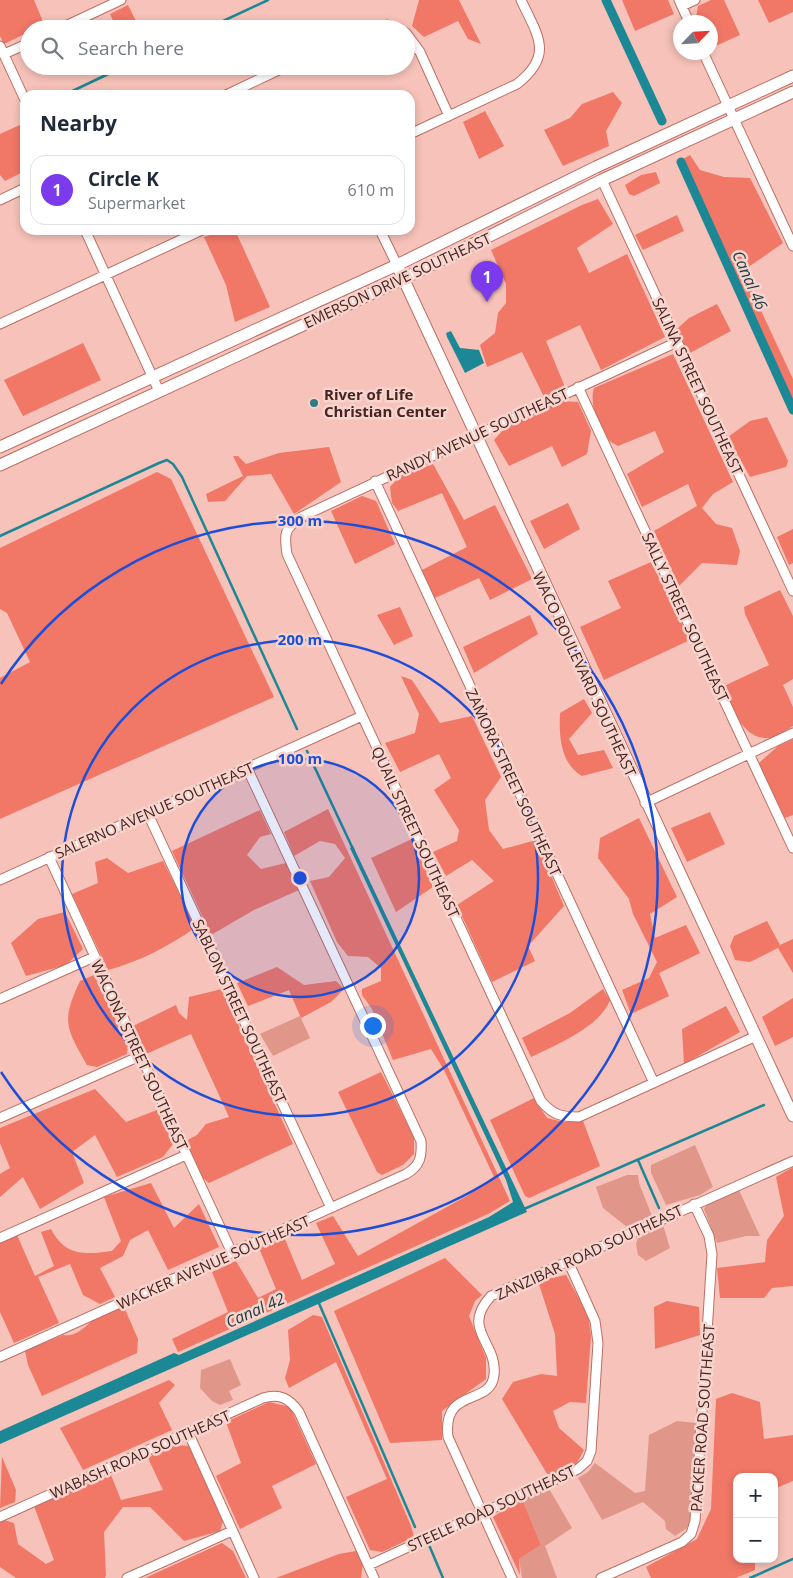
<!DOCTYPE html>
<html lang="en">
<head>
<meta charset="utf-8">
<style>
  body { margin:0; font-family:"Open Sans",sans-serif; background:#f2f2f3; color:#1f2937 }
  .controls { position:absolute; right:15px; bottom:15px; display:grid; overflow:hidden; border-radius:10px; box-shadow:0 2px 8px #0003 }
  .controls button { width:45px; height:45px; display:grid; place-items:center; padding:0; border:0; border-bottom:1px solid #e0e1e3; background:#fff; color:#1f2937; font:25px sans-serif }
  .compass { position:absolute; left:673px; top:15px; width:45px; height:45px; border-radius:50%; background:#fff; box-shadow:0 2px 8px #0003; rotate:65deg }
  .you { position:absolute; left:372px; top:1025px; width:18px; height:18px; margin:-12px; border:4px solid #fff; border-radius:50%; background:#1a73e8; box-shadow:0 0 0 8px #1a73e833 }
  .badge { display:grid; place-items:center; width:32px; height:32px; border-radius:50%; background:#7c3aed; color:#fff; font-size:16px; font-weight:700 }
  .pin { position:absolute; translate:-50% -41px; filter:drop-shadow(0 1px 2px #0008) }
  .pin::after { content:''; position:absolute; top:26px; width:18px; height:15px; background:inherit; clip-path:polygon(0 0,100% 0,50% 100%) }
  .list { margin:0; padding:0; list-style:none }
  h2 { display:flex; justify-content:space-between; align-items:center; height:65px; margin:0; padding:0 20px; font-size:21px }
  h2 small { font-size:16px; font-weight:400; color:#747a83 }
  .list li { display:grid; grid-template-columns:32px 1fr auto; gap:15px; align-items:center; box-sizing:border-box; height:70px; margin:0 10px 10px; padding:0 10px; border:1px solid #e0e1e3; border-radius:15px }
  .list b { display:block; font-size:19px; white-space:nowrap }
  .list p { margin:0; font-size:16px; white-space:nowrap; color:#747a83 }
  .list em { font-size:16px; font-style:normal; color:#747a83 }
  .icon { flex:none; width:28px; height:28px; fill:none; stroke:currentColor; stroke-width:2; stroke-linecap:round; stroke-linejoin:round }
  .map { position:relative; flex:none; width:793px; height:1578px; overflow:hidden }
  .search { position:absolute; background:#fff; box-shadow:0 2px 8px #0003; left:20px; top:20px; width:395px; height:55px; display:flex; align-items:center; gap:12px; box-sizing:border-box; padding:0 18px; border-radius:28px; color:#747a83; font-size:19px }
  .panel { position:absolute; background:#fff; box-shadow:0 2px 8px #0003; left:20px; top:90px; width:395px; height:145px; border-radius:15px }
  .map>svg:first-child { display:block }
  .green { fill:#e1968a }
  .forest { fill:#f17767 }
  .water { fill:#1c8795 }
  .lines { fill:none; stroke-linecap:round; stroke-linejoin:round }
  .stream { stroke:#1c8795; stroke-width:2.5 }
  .canal { stroke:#1c8795; stroke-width:9 }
  .minor-casing { stroke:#bc6e63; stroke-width:11 }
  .tertiary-casing { stroke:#bc6e63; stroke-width:13 }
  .minor { stroke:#fff; stroke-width:9 }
  .tertiary { stroke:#fff; stroke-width:11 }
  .ring { fill:none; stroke:#1d4ed8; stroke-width:2.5 }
  .poi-dot { fill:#337a85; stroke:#f7d4ce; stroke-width:2 }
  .labels { text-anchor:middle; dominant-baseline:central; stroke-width:5; stroke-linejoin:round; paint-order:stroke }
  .street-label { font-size:15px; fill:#462520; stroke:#f7d4ce }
  .poi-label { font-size:15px; font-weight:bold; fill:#462520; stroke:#f7d4ce; text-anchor:start }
  .water-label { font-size:16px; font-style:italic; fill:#203e43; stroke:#f7d4ce }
  .centre { fill:#1d4ed8; stroke:#f7d4ce; stroke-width:2.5 }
  .ring-label { font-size:15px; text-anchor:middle; font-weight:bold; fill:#1d4ed8; stroke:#f7d4ce; stroke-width:5; stroke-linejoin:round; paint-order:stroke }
</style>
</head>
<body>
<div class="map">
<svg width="793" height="1578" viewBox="0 0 793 1578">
  <rect width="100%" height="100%" fill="#f6c2b9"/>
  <path class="green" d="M300 1016 310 1038 273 1056 260 1034Z
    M695 1145 713 1187 700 1195 666 1205 651 1173V1165Z
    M627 1175H638L639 1183 652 1216 627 1227 603 1208 596 1187Z
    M739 1190 760 1236H746L717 1243 704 1209 709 1201Z
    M663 1225 670 1248 646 1261 638 1255 636 1244 638 1238Z
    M230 1359 241 1385 229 1391 233 1400 220 1405 212 1401 200 1388 201 1370Z
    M677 1421 696 1423 692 1515 687 1528 675 1536 666 1529 665 1521 643 1502 602 1520 578 1478 588 1472 595 1463 635 1493 645 1491 649 1435Z
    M548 1487 572 1528 545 1546 557 1578H522L519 1559 541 1545 523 1501Z"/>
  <path class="forest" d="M0 0H34L44 24 34 29H29V32L4 44 0 36Z
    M419 0H459L481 44 468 39 458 21 424 37 412 26Z
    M622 0H668L674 14 635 31Z
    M711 0H724L740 35 711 48 710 22H698L696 18 698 6Z
    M758 0H793V12L769 23Z
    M128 5 140 29H117L110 14Z
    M613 92 622 103 606 131 609 146 563 166 544 130 570 118 582 104Z
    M485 111 504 146 479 159 463 122Z
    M22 124 25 131V171L5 181 0 175V134Z
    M690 155 700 170 724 177 750 178 783 243 750 266 749 285 793 379V402L683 159Z
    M656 172 660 183 634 196 629 194 625 185 641 175Z
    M598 199 613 224 577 248 589 273 627 254 665 337 601 370 580 325 546 341 565 387 544 397 522 352 487 367 480 345 495 333 498 313 506 303V284L491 250 582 205Z
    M677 215 684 231 643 250 635 235Z
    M225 230H235L270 307 235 322 226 285 204 237Z
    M717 304 731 331 688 354 677 329 689 318Z
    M83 343 101 380 23 416 4 380Z
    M673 354 733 482 713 494 702 508 716 524 732 528 740 551 737 565 702 563 679 586 654 531 697 506 688 484 642 507 627 474 664 452 655 431 618 446C615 444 610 442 608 439 598 428 589 402 594 388Z
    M561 401 578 402 591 431 587 454 562 467 552 446 509 466 494 440 506 427Z
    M767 417 788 461 786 467 750 477 728 437 750 421Z
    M329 447 341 482 294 514 271 474 247 476 225 501 208 502 206 494 243 476 233 456H238L246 464 279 453Z
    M433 464 464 520 495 505 532 579 490 600 479 578 435 598 420 571 467 547 442 493 398 511 392 503 390 487 398 478Z
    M157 472 171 479 274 697 0 819V678L30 662 7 613 0 609V548Z
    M362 496 376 501 395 544 355 564 331 511Z
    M568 503 580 529 544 549 530 521Z
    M793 529V563L789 565 777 537Z
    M651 562 690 640 604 680 580 627 621 608 608 581Z
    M780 590 793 616V679L783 685 793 707V726C786 730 775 738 768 738 743 740 730 705 722 687L769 665 745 614 744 607Z
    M400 607 413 636 394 645 377 615Z
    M530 615 538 634 474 673 463 647Z
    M401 676 412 680 440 723 472 716 501 777 485 800 489 830 503 849 536 840 564 906 528 946 535 961 492 982 457 905 494 881 472 860 446 876 433 852 457 841 459 830 434 790 451 778 439 754 400 772 385 743 415 733 419 714Z
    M584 699 592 713 569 739 578 755 604 750 613 768 582 776C560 763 559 736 560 713Z
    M793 739V815L785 818 759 763 778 746Z
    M328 809 510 1201 488 1214 178 1352 172 1339 228 1312 212 1272 236 1261 258 1298 276 1289 259 1248 284 1237 302 1280 335 1264 316 1223 333 1216 358 1256 465 1197 494 1177 444 1070 431 1049 393 1060 372 1009 362 995V989L381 981V968L368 957 348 956 337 942 310 881 329 877 345 858 335 844 320 841 294 856 284 832Z
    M260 810 271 834 260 837 247 855 261 869 286 863 299 890 254 910 211 935 172 851Z
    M710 812 725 844 687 862 671 828Z
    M639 818 677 897 650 914 655 938 686 925 700 953 659 973 669 996 631 1014 622 990 649 978 657 962 633 914 629 899 598 858 600 838Z
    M412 839 433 887 396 912 371 858Z
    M107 858 128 873 163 861 196 927C170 946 138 962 108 970L72 894 98 883 95 862Z
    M65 912 83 949 66 965 26 976 11 943 38 919Z
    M767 921 780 945 793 939V990V973L778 948 750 962 735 960 730 946 734 936Z
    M277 967 304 985 336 981 344 989 331 1002 301 1018 289 990 248 1006 237 983Z
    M94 975 128 1045 127 1054 97 1067 87 1065C66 1028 61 1021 80 981Z
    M222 989 293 1144 209 1183 203 1178 186 1141 197 1135 206 1124 229 1117 191 1034 146 1054 133 1026 176 1005 179 1013 187 1020 189 997Z
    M603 989 610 1000C600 1027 556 1045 531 1057L522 1038 570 1013Z
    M793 998V1037L775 1046 762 1017Z
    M726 1006 740 1032 684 1064 682 1029Z
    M381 1072 414 1137V1154L403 1165 382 1175 377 1172 338 1092Z
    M95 1089 126 1122 157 1110 173 1144 163 1157 117 1177 95 1135 72 1152 84 1183 40 1209 23 1177 0 1197V1174L10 1168 0 1143V1128Z
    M534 1098 547 1118 564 1122 583 1121 600 1166 529 1198 525 1196 490 1120Z
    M793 1167V1286L772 1288 764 1298H720L717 1268 765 1262 767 1240 784 1216 776 1177Z
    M151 1183 174 1228 199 1204 219 1247 168 1270 148 1230 130 1240 123 1256 100 1268 115 1297 100 1304 83 1295 70 1264 38 1277 59 1323 14 1343 0 1312V1243L17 1235 35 1276 54 1266 41 1232 51 1229C65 1256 84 1255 112 1251L121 1241 104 1197Z
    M445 1258 482 1295 475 1301 469 1316 486 1358V1379L442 1411V1440L390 1443 334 1311Z
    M566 1275 588 1315 591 1336 586 1403 570 1402 553 1411 559 1428 584 1450 577 1463 549 1477 502 1399 513 1382 541 1374 557 1376 555 1334 538 1281Z
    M667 1301 699 1307 700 1335 655 1349 654 1307Z
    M124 1307 138 1339 137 1353 42 1396 28 1365 25 1351 63 1335C80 1338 89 1320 101 1315 108 1311 117 1309 124 1307Z
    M313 1315 322 1317 411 1526 414 1537 382 1552 370 1550 346 1497 387 1479 336 1362 289 1388 285 1378 290 1360 288 1330Z
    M169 1380 175 1385 159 1403 172 1430 83 1470 60 1428Z
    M732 1393 760 1402 764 1439 793 1435V1481L774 1489V1477H737V1559H755V1570L736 1578H651L646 1567 697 1539 711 1509 716 1399Z
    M269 1402 290 1407 316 1464 272 1486 282 1508 240 1529 216 1476 241 1463 226 1422Z
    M168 1445 191 1446 223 1521 220 1531 184 1541 150 1507H123L104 1532 106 1576 105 1578H16L0 1567V1522L4 1520 14 1523 18 1544 46 1564 54 1560 34 1506 111 1475 121 1500 163 1490 148 1458Z
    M2 1457 16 1490 15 1502 0 1508Z
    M523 1501 541 1545 519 1559 520 1575 493 1517 509 1506Z
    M222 1543 233 1551 246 1578H145Z
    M356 1551 363 1564 361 1578H276L339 1554Z"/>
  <path class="water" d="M451 331 460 348 479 350 484 363 465 373 447 337 446 333Z
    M353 846 527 1212 0 1444V1431L174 1353 179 1355 489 1217 513 1202 506 1180 350 848Z"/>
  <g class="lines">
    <path class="stream" d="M206 29 268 0
      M64 95 125 66
      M0 536 159 463 167 460 173 464 182 477 297 729
      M307 751 353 849
      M638 1160 659 1208
      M524 1209 764 1105
      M318 1301 415 1527
      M429 1545 443 1578
      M750 1578 793 1559"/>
    <path class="canal" d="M606 0 662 121
      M681 162 793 410"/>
    <g class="minor-casing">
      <path id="minor" d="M679 0 689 22
        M682 6 695 0
        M59 29 121 0
        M369 29 387 25 400 29
        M406 33 420 52 449 116
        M0 46 25 100
        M703 52 793 246
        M4 54 29 43
        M226 95 287 66
        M410 134 517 84C554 55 538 36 521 0
        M602 180 793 591
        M0 200 25 188
        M85 230 159 391
        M380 230 397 265
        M0 324 202 230
        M677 342 301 517C284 529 284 534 287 554L541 1101C553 1115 561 1117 579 1117L754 1037
        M578 387 793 848
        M375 481 654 1083
        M645 803 793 733
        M148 814 331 1208
        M49 857 232 1253
        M0 880 362 716
        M0 999 94 957
        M0 1118 140 1056
        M0 1238 186 1155
        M0 1357 406 1174C420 1166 422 1157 421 1141L247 768
        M188 1432 254 1578
        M0 1517 263 1398C279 1393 289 1398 299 1412L374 1578
        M369 1565 578 1469 587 1461 591 1451 598 1343 595 1321 568 1261
        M127 1578 232 1531
        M512 1578 448 1437C442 1386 491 1407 494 1375 498 1342 460 1330 491 1296L793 1161
        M601 1578 682 1542 691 1534 695 1521 712 1254 709 1236 694 1204"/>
    </g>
    <g class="tertiary-casing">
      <path id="tertiary" d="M397 265 793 1116
        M0 447 397 265 596 167 793 76
        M0 465 403 279 602 180 793 92"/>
    </g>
    <use href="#minor" class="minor"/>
    <use href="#tertiary" class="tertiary"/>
  </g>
  <circle cx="300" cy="878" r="119" fill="#1d4ed8" fill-opacity=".12"/>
  <g class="ring">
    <circle cx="300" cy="878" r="119"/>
    <circle cx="300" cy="878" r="238"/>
    <path d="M1 684A357 357 0 1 1 1 1072"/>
  </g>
  <circle class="poi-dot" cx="314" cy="403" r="5"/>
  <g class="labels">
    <g class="street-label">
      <text transform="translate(397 280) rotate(-25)">EMERSON DRIVE SOUTHEAST</text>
      <text transform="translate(698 386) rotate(65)">SALINA STREET SOUTHEAST</text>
      <text transform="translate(477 434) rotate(-25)">RANDY AVENUE SOUTHEAST</text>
      <text transform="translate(686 617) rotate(65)">SALLY STREET SOUTHEAST</text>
      <text transform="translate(585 674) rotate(65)">WACO BOULEVARD SOUTHEAST</text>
      <text transform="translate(514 782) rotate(65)">ZAMORA STREET SOUTHEAST</text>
      <text transform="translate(154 810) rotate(-24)">SALERNO AVENUE SOUTHEAST</text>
      <text transform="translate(416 832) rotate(65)">QUAIL STREET SOUTHEAST</text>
      <text transform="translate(240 1011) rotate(65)">SABLON STREET SOUTHEAST</text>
      <text transform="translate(140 1055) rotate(65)">WACONA STREET SOUTHEAST</text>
      <text transform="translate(589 1252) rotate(-25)">ZANZIBAR ROAD SOUTHEAST</text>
      <text transform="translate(213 1262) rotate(-24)">WACKER AVENUE SOUTHEAST</text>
      <text transform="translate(702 1418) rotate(-86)">PACKER ROAD SOUTHEAST</text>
      <text transform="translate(140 1454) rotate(-24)">WABASH ROAD SOUTHEAST</text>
      <text transform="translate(491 1508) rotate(-25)">STEELE ROAD SOUTHEAST</text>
    </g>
    <g class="poi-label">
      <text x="324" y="394">River of Life<tspan x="324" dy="17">Christian Center</tspan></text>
    </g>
    <g class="water-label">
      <text transform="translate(750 280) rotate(66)">Canal 46</text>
      <text transform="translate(255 1310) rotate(-24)">Canal 42</text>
    </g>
  </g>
  <circle cx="300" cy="878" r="8" class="centre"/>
  <g class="ring-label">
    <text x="300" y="526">300 m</text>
    <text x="300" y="645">200 m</text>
    <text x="300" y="764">100 m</text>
  </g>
</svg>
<div class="controls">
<button>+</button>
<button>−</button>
</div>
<svg class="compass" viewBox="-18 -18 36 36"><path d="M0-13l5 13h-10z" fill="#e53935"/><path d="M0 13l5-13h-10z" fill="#747a83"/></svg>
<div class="you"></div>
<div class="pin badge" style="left:487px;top:302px">1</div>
<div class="search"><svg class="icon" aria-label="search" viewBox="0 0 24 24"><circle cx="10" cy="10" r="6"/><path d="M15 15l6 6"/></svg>Search here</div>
<section class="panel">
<h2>Nearby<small></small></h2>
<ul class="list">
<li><span class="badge">1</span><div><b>Circle K</b><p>Supermarket</p></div><em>610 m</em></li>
</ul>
</section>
</div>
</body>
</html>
